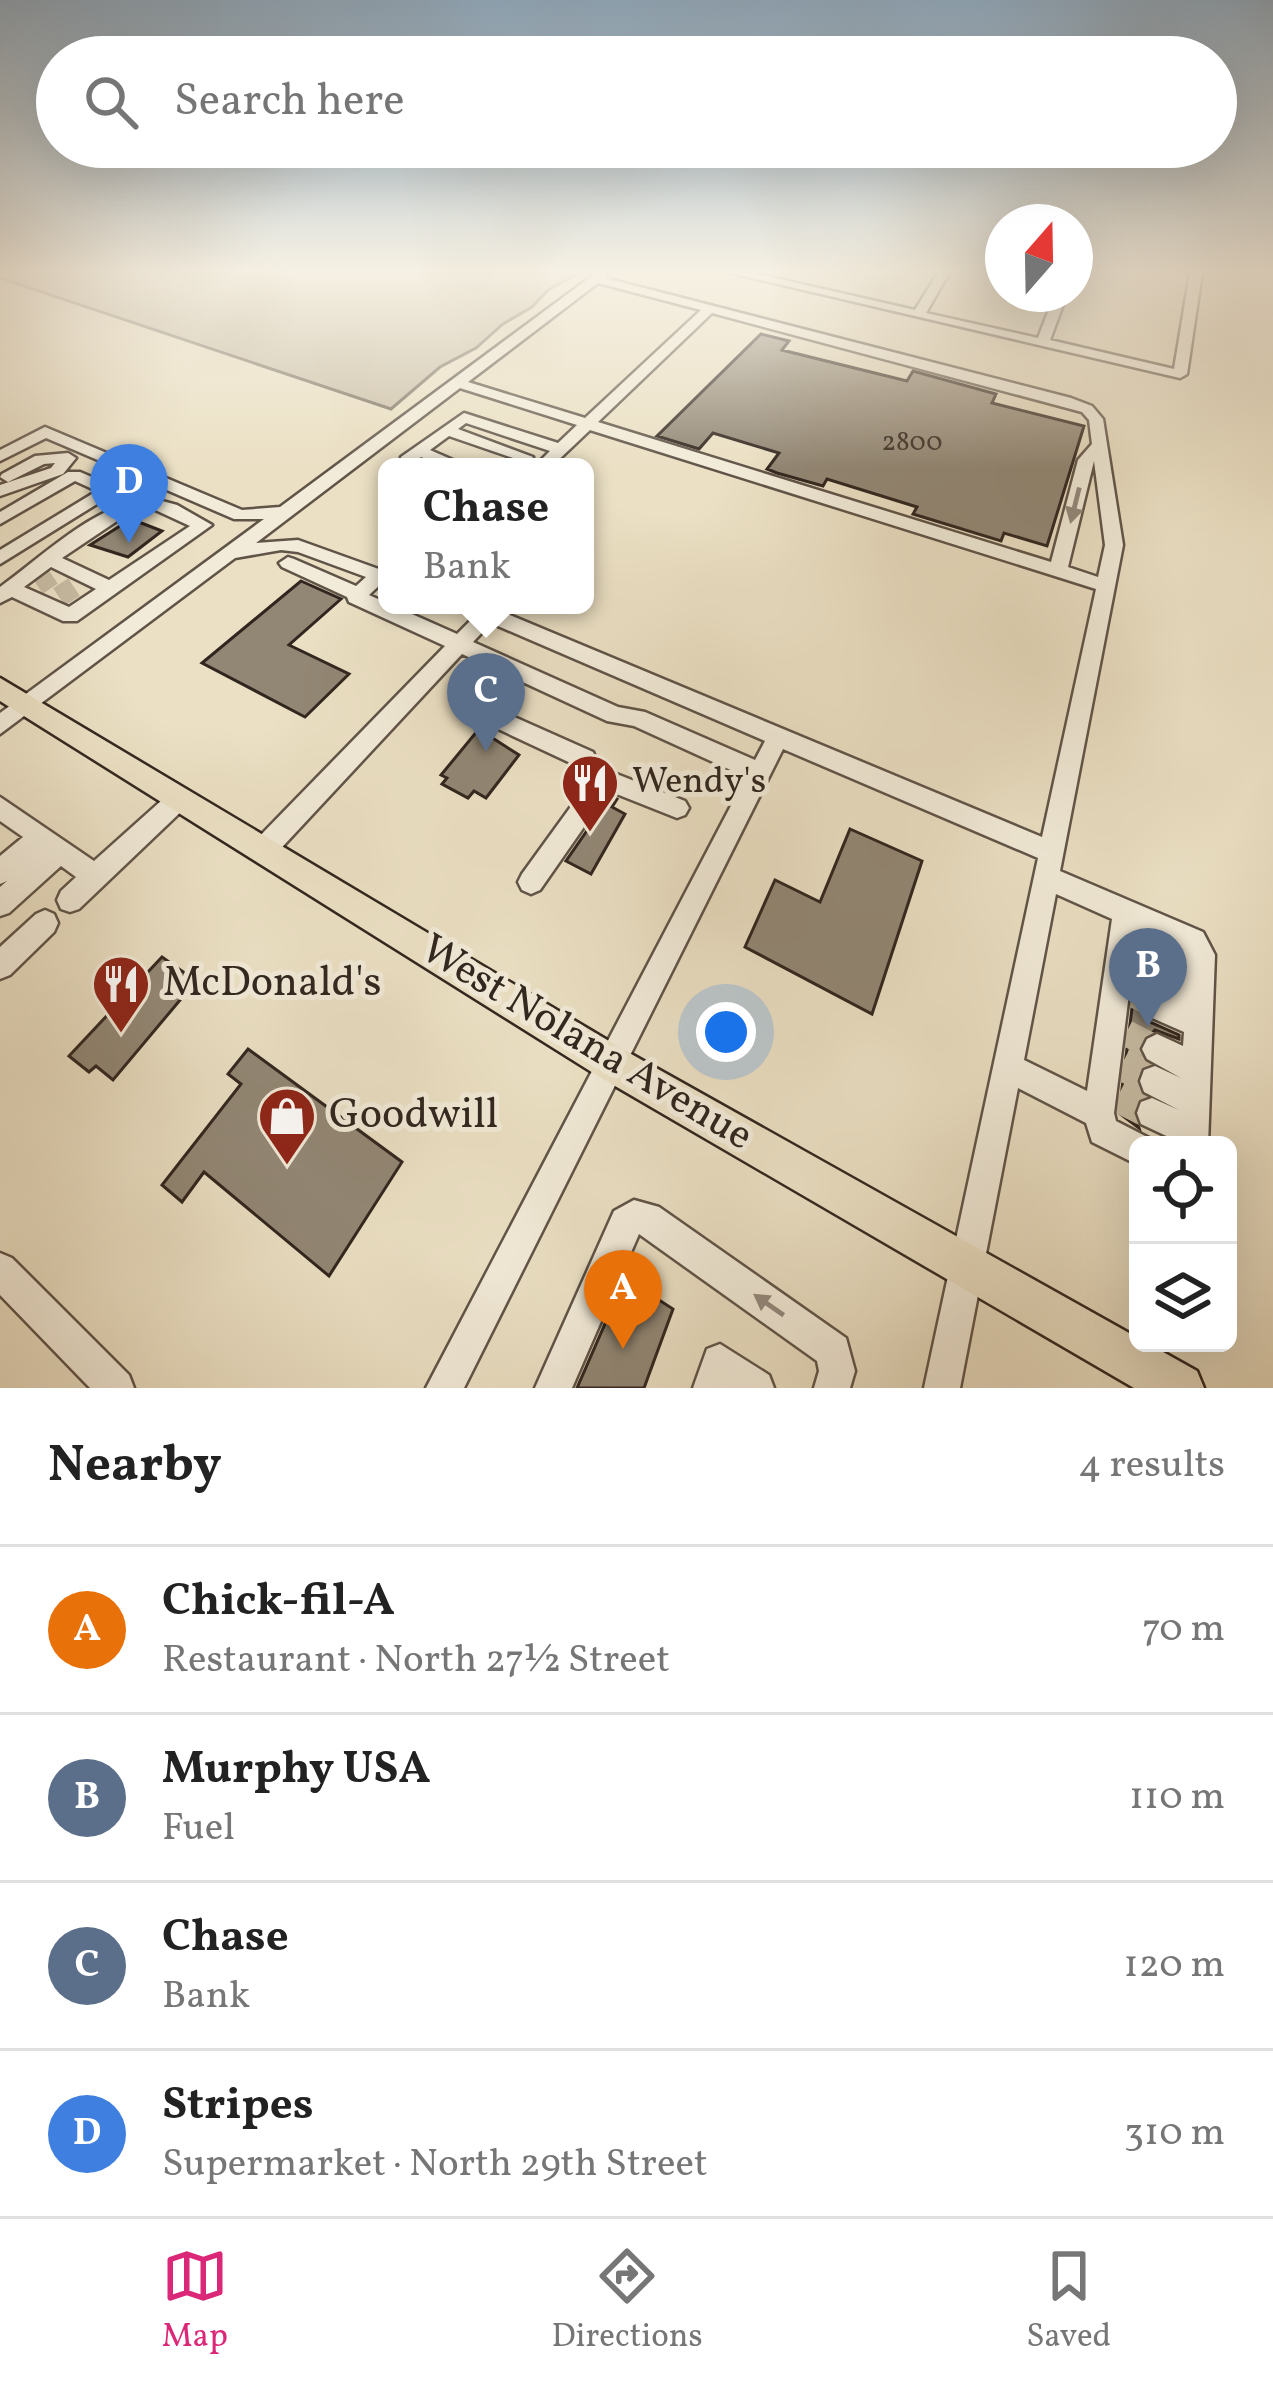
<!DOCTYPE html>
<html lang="en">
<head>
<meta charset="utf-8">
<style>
  body { margin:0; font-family:Vollkorn,serif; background:#f6f6f6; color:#222 }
  .controls { position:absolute; right:36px; bottom:36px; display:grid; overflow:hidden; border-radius:18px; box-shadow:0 12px 48px #0002 }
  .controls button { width:108px; height:108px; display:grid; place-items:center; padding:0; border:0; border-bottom:3px solid #e0e0e0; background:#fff; color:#222; font:60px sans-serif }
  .compass { position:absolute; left:985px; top:204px; width:108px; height:108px; border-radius:50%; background:#fff; box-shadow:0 12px 48px #0002; rotate:20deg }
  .you { position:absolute; left:726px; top:1032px; width:42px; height:42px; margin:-30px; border:9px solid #fff; border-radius:50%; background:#1a73e8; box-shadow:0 0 0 18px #1a73e833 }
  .badge { display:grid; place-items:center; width:78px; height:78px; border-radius:50%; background:#db2777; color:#fff; font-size:39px; font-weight:700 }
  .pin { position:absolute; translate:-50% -99px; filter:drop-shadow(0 3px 6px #0008) }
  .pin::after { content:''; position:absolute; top:63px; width:42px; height:36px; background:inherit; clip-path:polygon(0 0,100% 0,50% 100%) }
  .popup { position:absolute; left:378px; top:458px; width:216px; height:156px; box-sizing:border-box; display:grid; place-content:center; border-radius:18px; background:#fff; filter:drop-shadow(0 3px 9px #0005); font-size:39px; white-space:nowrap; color:#767676 }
  .popup b { font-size:45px; color:#222 }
  .popup::after { content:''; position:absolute; left:50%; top:100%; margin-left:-24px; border:24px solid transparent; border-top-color:#fff }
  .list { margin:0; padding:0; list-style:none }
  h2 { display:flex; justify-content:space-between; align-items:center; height:156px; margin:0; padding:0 48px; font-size:51px }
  h2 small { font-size:39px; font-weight:400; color:#767676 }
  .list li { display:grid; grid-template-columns:78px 1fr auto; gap:36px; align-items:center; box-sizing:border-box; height:168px; padding:0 48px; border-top:3px solid #e0e0e0 }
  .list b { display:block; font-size:45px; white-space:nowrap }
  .list p { margin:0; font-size:39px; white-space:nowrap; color:#767676 }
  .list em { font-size:39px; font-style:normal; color:#767676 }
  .icon { flex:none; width:66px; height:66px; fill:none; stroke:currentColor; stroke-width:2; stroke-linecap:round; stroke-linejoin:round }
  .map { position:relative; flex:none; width:1273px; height:1388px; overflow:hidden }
  .search { position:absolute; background:#fff; box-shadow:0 12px 48px #0002; left:36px; right:36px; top:36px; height:132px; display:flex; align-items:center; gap:30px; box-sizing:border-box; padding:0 42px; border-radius:66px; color:#767676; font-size:45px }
  .sheet { height:828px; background:#fff }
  nav { display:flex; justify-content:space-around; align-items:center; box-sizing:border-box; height:168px; border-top:3px solid #e0e0e0; background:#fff; font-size:33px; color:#767676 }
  nav a { display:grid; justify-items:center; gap:6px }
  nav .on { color:#db2777 }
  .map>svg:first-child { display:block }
  .green { fill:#cbc0a8; stroke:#7e7364; stroke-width:3 }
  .building { fill:#928775; stroke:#31261f; stroke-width:3 }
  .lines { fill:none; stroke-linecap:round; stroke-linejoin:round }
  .minor-tunnel-far2 { stroke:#c6bba3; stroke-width:21; stroke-dasharray:21 10; stroke-linecap:butt }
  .minor-tunnel-far1 { stroke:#c6bba3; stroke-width:26; stroke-dasharray:26 14; stroke-linecap:butt }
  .minor-tunnel { stroke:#c6bba3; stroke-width:33; stroke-dasharray:33 16; stroke-linecap:butt }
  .minor-casing { stroke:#605448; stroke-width:5 }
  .major-casing { stroke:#31261f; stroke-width:5 }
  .minor { fill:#f2ebd9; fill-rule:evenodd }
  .major { fill:#ebe0c4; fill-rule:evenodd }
  .oneway { fill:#92887c }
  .labels { text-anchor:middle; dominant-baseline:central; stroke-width:10; stroke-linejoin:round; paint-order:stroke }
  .far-number-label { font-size:27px; fill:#493e34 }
  .poi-label { font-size:36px; fill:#31261f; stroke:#f2ebd9; text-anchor:start }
  .near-poi-label { font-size:42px; fill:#31261f; stroke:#f2ebd9; text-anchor:start }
  .near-street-label { font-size:42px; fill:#31261f; stroke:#f2ebd9 }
</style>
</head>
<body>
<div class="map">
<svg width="1273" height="1388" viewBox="0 0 1273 1388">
  <rect width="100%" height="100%" fill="#ebe0c4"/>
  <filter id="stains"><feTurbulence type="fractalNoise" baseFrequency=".00167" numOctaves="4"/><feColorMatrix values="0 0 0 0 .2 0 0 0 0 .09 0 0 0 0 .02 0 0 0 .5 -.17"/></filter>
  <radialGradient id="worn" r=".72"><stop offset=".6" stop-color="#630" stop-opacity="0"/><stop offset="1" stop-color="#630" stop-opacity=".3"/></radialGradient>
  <path class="green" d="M0 273H579L548 290 532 307 503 324 476 348 440 367 391 409 0 278Z"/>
  <path class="building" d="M761 334 789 341 782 350 907 381 913 371 996 394 992 403 1084 426 1047 546 1004 533 1001 541 913 514 917 507 827 479 823 486 777 473 767 469 779 453 713 433 699 449 657 436Z
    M131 519 162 531 128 557 90 545Z
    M301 581 341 599 289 645 349 674 305 717 202 663Z
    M483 724 495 733 491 737 519 755 486 798 474 791 468 798 442 784 447 778 441 775Z
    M611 796 617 799 612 807 625 814 591 874 566 861Z
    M850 829 922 861 872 1014 745 947 775 880 820 902Z
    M1141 936 1153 942 1147 955 1151 969 1144 982 1148 993 1142 1009 1148 1021 1179 1035V1039L1155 1030 1138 1047 1147 1064 1136 1079 1143 1096 1133 1111 1139 1128 1119 1113Z
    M162 957 196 981 113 1080 96 1066 89 1072 69 1056Z
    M248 1049 402 1162 329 1276 204 1172 182 1202 162 1185 241 1084 228 1074Z
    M625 1278 673 1309 644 1388H577Z"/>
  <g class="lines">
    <path class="minor-tunnel-far2" d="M37 585 52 575
      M59 597 74 587"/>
    <path class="minor-tunnel-far1" d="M1136 944 1164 956
      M1133 971 1162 984
      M1130 993 1160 1007
      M1126 1033 1157 1049"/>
    <path class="minor-tunnel" d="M1122 1064 1155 1081
      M1118 1096 1152 1113"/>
    <g class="minor-casing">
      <path id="minor" d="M596 273H608L605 278 1071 398 1092 406 1103 419 1123 545 1060 871 1203 932 1215 955 1208 1145H1176L1177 1141 1141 1124 1137 1113 1141 1102 1152 1098 1179 1110 1144 1092 1140 1081 1144 1070 1155 1066 1181 1078 1147 1059 1142 1049 1147 1039 1157 1034 1183 1046 1184 1032 1150 1017 1146 1007 1150 997 1155 995 1148 984 1152 974 1162 970 1187 981 1154 966 1151 956 1154 946 1164 943 1185 950 1137 930 1114 1113 1116 1121 1149 1138 1152 1145H1138V1165L1092 1142 1086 1123 1018 1088 960 1388H924L1038 858 783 749 464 1388H426L746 777 634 726 607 721 462 654 272 858 263 861 254 858 251 850 254 842 445 646 349 602 347 597 282 567 279 563 288 557 294 559 356 586 366 577 298 552 281 550 235 558 0 734V713L264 519H234L139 478 0 564V550L97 491 75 481 0 524V512L68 472H80L108 484 126 472 46 438 0 461V450L45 427 242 510 280 507ZM598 283 701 310 585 418 468 382ZM712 313 1082 412 1089 420 1092 444 1078 460 1051 562 598 422ZM460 388 577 425 558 443 464 413 401 457V463L432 467 418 459 421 457 447 467H469L430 450 449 436 519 460H531L533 457 458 429 466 423 550 451 534 467H551L590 430 1096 589 1042 837 486 605H459L475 616 457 634 369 595 382 583 387 584V572L298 540 256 543ZM1094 461 1105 545 1098 577 1068 567ZM491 623 765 741 755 760 645 712 618 707 473 642ZM1056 894 1112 919 1087 1091 1024 1060Z
        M731 273H753L915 310 938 273H949L926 313 1038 338 1055 294H1067L1050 340 1174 369 1190 273H1202L1187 374 1180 378Z
        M68 453 76 458 63 474 0 496V485L51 468 55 463 44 464 8 482 0 477 2 474 35 456Z
        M151 498 177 505 212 525 77 621H63L12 597 0 603V587C46 554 93 505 151 498ZM151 508 190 526 109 580 62 558 123 517ZM51 567 96 589 69 607 24 587Z
        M470 698 498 710 500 715 512 716 593 752 596 759 593 766 585 768 577 766 496 728 494 723 462 713 459 707 462 701Z
        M604 769 685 801 689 808 685 815 677 818 609 791 540 890 531 894 522 890 518 882 522 874 596 772Z
        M179 789 187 792 191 799 187 806 79 909 70 912 61 909 57 900 61 891 76 877 61 866 9 913 0 916V887L7 881 0 884V856L23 837 0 821V797L94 861 171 792Z
        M45 910 54 914 58 923 54 932 10 975 0 979V947L36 914Z
        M634 1200 659 1207 846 1338 855 1371 850 1388H814L819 1371 817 1361 639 1234 572 1388H535L614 1211Z
        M0 1253 12 1258 129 1375 134 1388H90L0 1295Z
        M720 1344 769 1375 774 1388H693L707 1349Z"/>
    </g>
    <g class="major-casing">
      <path id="major" d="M0 678 624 1050 1138 1338V1343H1147L1197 1371 1204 1388H1134L598 1076 0 701Z"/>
    </g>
    <use href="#minor" class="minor"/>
    <use href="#major" class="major"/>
  </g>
  <defs><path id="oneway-solid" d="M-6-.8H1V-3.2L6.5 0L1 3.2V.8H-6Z" transform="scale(3)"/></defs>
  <g class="oneway">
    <use href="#oneway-solid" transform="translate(1075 505) rotate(104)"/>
    <use href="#oneway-solid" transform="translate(769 1305) rotate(-145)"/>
  </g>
  <linearGradient id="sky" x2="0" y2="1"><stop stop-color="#90acc3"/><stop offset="0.58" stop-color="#f6f1e4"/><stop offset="1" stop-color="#f6f1e4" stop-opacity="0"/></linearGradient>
  <rect width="1273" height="468" fill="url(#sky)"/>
  <defs>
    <g id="restaurant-pin" transform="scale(3)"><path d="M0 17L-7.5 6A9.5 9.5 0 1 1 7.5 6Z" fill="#8f2418" stroke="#f2ebd9"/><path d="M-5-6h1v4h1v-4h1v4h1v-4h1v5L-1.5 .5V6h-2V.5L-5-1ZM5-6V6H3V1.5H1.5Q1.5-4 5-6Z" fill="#fff"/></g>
    <g id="shop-pin" transform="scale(3)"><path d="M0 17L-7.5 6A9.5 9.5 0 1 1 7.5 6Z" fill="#8f2418" stroke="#f2ebd9"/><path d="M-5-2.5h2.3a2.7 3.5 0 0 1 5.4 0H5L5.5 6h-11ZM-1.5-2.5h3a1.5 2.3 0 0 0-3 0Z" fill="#fff"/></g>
  </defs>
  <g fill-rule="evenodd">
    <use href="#restaurant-pin" x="590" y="783"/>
    <use href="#restaurant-pin" x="121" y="984"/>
    <use href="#shop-pin" x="287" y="1116"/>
  </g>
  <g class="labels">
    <g class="far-number-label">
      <text x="912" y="443">2800</text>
    </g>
    <g class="poi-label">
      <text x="632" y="783">Wendy's</text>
    </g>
    <g class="near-poi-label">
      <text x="163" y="984">McDonald's</text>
      <text x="329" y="1116">Goodwill</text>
    </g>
    <g class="near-street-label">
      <text transform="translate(586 1044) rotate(31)">West Nolana Avenue</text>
    </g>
  </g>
  <rect width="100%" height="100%" filter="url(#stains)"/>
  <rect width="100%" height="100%" fill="url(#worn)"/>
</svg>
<div class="controls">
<button><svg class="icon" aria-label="locate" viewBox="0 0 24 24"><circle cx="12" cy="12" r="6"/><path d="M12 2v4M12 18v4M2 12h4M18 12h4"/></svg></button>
<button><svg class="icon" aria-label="layers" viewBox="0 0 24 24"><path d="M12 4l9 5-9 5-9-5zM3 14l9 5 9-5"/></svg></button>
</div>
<svg class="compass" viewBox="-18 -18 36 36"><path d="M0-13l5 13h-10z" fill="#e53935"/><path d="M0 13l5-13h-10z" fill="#767676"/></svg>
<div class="you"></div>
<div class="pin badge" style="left:623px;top:1349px;background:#e8710a">A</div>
<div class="pin badge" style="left:1148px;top:1027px;background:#5c6f8a">B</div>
<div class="pin badge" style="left:486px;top:752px;background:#5c6f8a">C</div>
<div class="popup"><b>Chase</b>Bank</div>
<div class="pin badge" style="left:129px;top:543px;background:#3f7fe0">D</div>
<div class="search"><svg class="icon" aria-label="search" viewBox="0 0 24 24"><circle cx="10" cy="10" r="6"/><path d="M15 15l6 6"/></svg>Search here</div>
</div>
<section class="sheet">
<h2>Nearby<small>4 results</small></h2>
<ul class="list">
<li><span class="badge" style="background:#e8710a">A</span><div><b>Chick-fil-A</b><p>Restaurant · North 27½ Street</p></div><em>70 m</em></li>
<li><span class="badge" style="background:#5c6f8a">B</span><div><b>Murphy USA</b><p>Fuel</p></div><em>110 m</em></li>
<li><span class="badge" style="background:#5c6f8a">C</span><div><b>Chase</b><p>Bank</p></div><em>120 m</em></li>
<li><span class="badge" style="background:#3f7fe0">D</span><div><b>Stripes</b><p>Supermarket · North 29th Street</p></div><em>310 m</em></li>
</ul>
</section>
<nav>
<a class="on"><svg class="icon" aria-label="map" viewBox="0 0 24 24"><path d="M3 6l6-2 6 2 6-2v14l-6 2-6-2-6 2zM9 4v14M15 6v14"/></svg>Map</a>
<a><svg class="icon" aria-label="directions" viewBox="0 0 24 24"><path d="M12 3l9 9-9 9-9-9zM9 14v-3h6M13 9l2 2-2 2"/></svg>Directions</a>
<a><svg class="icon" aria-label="saved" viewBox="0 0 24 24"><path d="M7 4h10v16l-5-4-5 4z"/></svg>Saved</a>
</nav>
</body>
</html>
